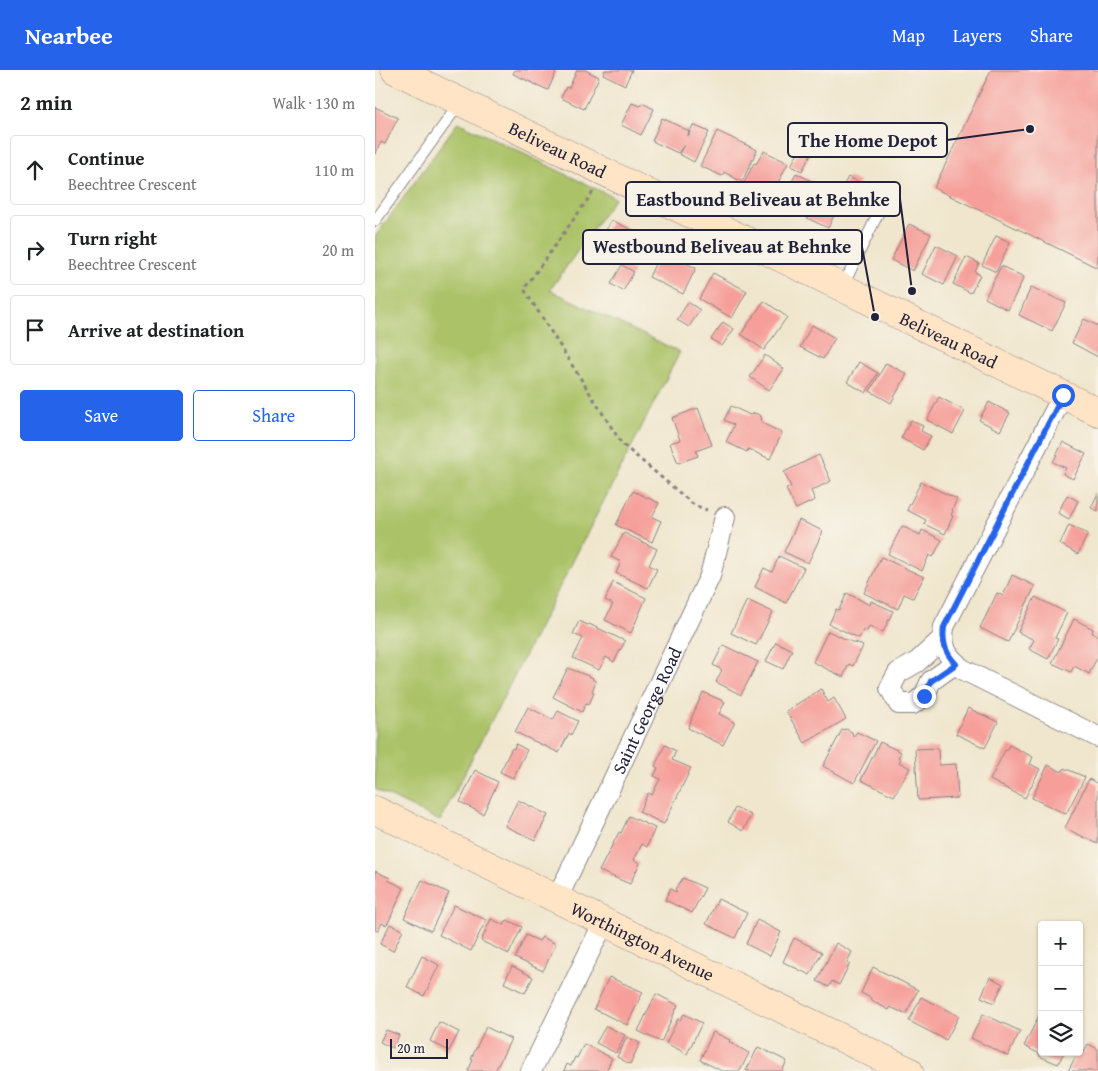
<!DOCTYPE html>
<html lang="en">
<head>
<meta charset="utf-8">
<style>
  body { margin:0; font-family:"Gentium Book Plus",serif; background:#f2f2f2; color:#202124 }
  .controls { position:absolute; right:15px; bottom:15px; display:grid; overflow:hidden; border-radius:5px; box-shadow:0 1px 4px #0004 }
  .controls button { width:45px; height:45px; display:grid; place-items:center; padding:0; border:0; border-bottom:1px solid #e0e0e0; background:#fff; color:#202124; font:25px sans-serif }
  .scale { position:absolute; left:15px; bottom:12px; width:58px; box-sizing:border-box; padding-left:5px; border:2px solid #22223b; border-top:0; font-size:14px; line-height:18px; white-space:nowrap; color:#22223b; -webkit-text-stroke:4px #f7f3e8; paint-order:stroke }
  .stop { position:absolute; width:15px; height:15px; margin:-11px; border:4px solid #2563eb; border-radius:50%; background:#fff }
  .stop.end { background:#2563eb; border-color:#fff; box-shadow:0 1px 5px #0008 }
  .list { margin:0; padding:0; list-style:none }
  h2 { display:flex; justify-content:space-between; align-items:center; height:65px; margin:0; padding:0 20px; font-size:21px }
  h2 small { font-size:16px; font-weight:400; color:#757577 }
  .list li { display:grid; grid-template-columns:32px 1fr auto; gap:15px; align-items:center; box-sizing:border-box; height:70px; margin:0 10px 10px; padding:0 10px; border:1px solid #e0e0e0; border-radius:5px }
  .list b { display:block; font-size:19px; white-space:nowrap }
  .list p { margin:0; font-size:16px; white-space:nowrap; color:#757577 }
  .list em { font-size:16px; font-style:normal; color:#757577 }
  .actions { display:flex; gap:10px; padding:15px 20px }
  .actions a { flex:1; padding:11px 0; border:1px solid #2563eb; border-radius:5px; text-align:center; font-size:18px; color:#2563eb }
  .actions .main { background:#2563eb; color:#fff }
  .icon { flex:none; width:28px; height:28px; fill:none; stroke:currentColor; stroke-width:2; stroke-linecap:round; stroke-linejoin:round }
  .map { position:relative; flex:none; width:723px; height:1001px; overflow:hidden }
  header { display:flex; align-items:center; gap:30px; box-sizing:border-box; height:70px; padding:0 25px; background:#2563eb; color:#fff }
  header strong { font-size:24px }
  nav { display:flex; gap:28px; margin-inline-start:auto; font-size:18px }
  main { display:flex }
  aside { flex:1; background:#fff }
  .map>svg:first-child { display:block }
  .green { fill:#abc267; stroke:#667251 }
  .building { fill:#f69f9a }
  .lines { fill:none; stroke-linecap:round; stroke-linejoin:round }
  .lane-casing { stroke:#898484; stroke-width:12 }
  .street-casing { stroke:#898484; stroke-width:22 }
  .secondary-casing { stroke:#898484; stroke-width:29 }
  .path { stroke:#898484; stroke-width:3; stroke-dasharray:4 4; stroke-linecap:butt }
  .lane { stroke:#fff; stroke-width:10 }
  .street { stroke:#fff; stroke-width:20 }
  .secondary { stroke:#ffe4c6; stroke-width:28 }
  .route { stroke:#2563eb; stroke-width:6 }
  .labels { text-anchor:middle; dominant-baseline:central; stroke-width:4; stroke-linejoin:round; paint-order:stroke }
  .street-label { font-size:18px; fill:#22223b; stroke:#f7f3e8 }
  .leader { fill:none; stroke:#22223b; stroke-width:2 }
  .callout-dot { fill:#22223b; stroke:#f7f3e8; stroke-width:2 }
  .callout { fill:#f7f3e8; stroke:#22223b; stroke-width:2 }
  .callout-label { font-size:19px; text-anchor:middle; font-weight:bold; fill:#22223b }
</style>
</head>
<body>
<header>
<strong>Nearbee</strong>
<nav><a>Map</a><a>Layers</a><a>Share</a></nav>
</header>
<main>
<aside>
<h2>2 min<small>Walk · 130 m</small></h2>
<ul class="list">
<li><svg class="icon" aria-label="ahead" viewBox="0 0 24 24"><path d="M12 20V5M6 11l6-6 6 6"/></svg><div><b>Continue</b><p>Beechtree Crescent</p></div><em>110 m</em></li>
<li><svg class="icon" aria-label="right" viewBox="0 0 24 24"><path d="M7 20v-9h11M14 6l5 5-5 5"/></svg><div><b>Turn right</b><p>Beechtree Crescent</p></div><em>20 m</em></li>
<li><svg class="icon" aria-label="arrive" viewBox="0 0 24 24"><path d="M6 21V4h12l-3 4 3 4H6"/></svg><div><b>Arrive at destination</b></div></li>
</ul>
<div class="actions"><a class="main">Save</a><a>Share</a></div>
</aside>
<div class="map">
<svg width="723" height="1001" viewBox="0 0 723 1001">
  <rect width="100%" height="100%" fill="#f7f3e8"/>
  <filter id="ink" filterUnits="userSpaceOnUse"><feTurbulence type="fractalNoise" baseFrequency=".02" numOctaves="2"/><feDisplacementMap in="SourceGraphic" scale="10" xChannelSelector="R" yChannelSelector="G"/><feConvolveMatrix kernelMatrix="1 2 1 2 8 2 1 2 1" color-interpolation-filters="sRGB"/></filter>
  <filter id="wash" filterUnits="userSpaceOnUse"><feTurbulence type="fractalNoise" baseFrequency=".0096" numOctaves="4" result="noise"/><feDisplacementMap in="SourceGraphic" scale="20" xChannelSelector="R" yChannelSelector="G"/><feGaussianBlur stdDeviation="1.12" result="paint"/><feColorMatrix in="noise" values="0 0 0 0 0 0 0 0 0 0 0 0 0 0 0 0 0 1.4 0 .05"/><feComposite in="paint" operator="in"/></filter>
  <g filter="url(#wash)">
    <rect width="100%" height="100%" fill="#f0e6cd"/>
    <path class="green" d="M83 52 240 128 175 220 305 282 65 751 0 719V167Z"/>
    <g id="blocks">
      <path class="building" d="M140 0H182L173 20 138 4Z
        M202 0H210L224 7 209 39 186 28 191 17 194 18Z
        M230 0H257L250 15 228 4Z
        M616 0H723V198L559 118Z
        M257 33 265 36 267 33 279 39 266 65 246 55Z
        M0 37 23 48 10 74 6 72 0 84Z
        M287 48 314 61 313 66 318 55 334 62 319 92 304 84 309 75 303 83 277 71Z
        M342 61 382 80 367 112 349 102 347 106 325 96Z
        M428 72 439 78 427 101 416 96Z
        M389 81 413 93 398 123 384 116 381 122 368 115 379 93 381 94Z
        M421 103 442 114 427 145 406 135Z
        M473 107 484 112 475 130 464 124Z
        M445 121 466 131 453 158 432 148Z
        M236 150 257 160 245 187 223 177Z
        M534 154 556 164 538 201 516 190Z
        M621 166 635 172 621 202 607 195Z
        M561 175 583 186 569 215 547 204Z
        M286 181 321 198 308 224 274 207Z
        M591 187 604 193 600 202 605 205 596 223 578 214Z
        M247 195 259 202 248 221 236 214Z
        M626 196 649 207 633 240 610 228Z
        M338 203 372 221 357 248 324 229Z
        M656 217 691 233 677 261 644 245Z
        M389 231 412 247 389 280 366 264Z
        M313 232 325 240 314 257 302 250Z
        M709 249 723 256V287L697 273Z
        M348 252 359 259 347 276 336 269Z
        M437 255 460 268 448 289 425 277Z
        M390 285 409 299 394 320 375 307Z
        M484 292 503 303 491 323 472 312Z
        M511 293 532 304 516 333 495 321Z
        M564 327 590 341 578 364 552 350Z
        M614 332 635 343 625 361 604 350Z
        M356 336 375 345 380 343 386 346 387 353 407 363 395 389 373 379 372 382 351 372 359 355 349 350Z
        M323 338 337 375 321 381 323 386 303 393 295 373 305 370 297 348Z
        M536 350 548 356 546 361 556 366 548 380 526 368Z
        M688 372 711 384 698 409 688 404 691 398 678 392Z
        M444 385 456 411 436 421 440 430 421 439 411 419 416 417 409 402Z
        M546 412 582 429 577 440 578 441 576 445 578 446 570 464 549 454 551 450 532 440Z
        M258 421 284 433 277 447 286 451 277 472 241 455Z
        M723 423V441L716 438Z
        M692 425 703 431 694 449 683 443Z
        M424 450 448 461 433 493 409 482Z
        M694 455 713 464 703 484 685 474Z
        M527 456 545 465 547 460 567 470 558 487 554 485 547 501 513 484Z
        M249 463 282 479 274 495 282 499 273 518 241 503 246 492 236 487Z
        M404 486 429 498 411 533 380 517 389 498 397 502Z
        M506 487 549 507 538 528 529 524 523 539 489 523Z
        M637 505 660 516 633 572 605 558 622 523 628 526Z
        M238 512 271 528 256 563 230 550 238 534 230 530Z
        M472 523 495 535 496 531 518 541 508 562 494 556 492 561 489 559 484 568 454 554 461 539 464 540Z
        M660 527 692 543 680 568 683 569 673 589 654 579 659 570 643 562Z
        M372 530 398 542 381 575 356 563Z
        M699 549 718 559 717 563 723 566V586L714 604 699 596 696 602 677 593Z
        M204 551 213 555 214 554 250 571 239 592 231 587 224 600 198 588 208 568 198 564Z
        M453 561 481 574V572L488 576 478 596 474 594 468 607 438 592Z
        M401 572 417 580 408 599 391 591Z
        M348 575 383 592 366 625 341 612 347 600 338 595Z
        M193 598 218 608 217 609 221 612 217 621 219 623 214 634 211 633 207 642 178 627Z
        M446 619 453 632 459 628 471 649 430 673 411 641Z
        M328 622 350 632 344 644 360 652 348 675 313 658 317 649H316Z
        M153 637 178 650 183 641 203 651 196 665 194 663 184 683 140 662Z
        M593 638 623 652 610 678 581 664Z
        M471 659 477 662 478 667 482 662 501 671 479 713 448 696 467 660Z
        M505 672 526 682 523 687 526 689 524 692 535 698 519 726 486 710Z
        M141 674 152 680 138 708 125 702 137 678 139 679Z
        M290 675 301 681 297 690 316 698 289 754 264 742 273 723 277 725 285 709 279 706 283 698 280 696Z
        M634 675 658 687 655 694 665 699 650 728 615 710 630 680 631 681Z
        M563 678 564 695 581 694 583 728 543 730 540 679Z
        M673 695 687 702 689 698 710 707 691 744 657 728Z
        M100 700 123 712 108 744 85 732Z
        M714 709 723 714V774L690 758Z
        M143 730 173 745 160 770 130 756Z
        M360 738 376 745 368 761 353 752Z
        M254 746 280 758 272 777 267 774 259 790 265 793 255 814 224 801 244 762 246 763Z
        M0 801 15 808 13 810 29 818 13 853 11 855 7 853 3 861 0 860Z
        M308 808 330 818 317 843 290 830 295 819 301 822 302 821 300 819Z
        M47 810 74 823 56 861 29 848Z
        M343 829 372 843 360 868 331 854Z
        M79 835 111 850 96 881 64 865Z
        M116 849 129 855 132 850 147 857 134 884 106 871Z
        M382 850 406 862 395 886 371 874Z
        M15 854 28 860 18 881 5 874Z
        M151 865 164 871 167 867 181 874 168 901 140 888Z
        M419 868 447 882 435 905 408 892Z
        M461 873 477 882 472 892 475 893 464 915 457 911 454 917 442 911Z
        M47 886 64 895 49 926 32 917Z
        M137 896 158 907 150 923 129 913Z
        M498 897 543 920 531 944 515 937 514 940 495 930 496 928 486 923Z
        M234 907 268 922 252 955 219 939Z
        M615 907 628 914 619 933 606 927Z
        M281 924 303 935 286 972 263 961Z
        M546 927 584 946 571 970 534 951Z
        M667 939V982H689L683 994 664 986 665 984 649 976Z
        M309 944 327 953 312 984 291 973 303 949 305 950Z
        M608 944 645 961 633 986 596 968Z
        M64 952 84 962 74 981 55 971Z
        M231 956 250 965 241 983 221 973Z
        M111 957 136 969 120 1001H93L98 990 96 989Z
        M11 960 24 965 18 978 5 972Z
        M338 962 355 970 354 972 374 983 365 1001H347L325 990Z
        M252 967 265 973 255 994 242 987Z
        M209 974 237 988 231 1001H189L192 994 196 996 200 987 202 988Z
        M713 974 723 979V1001H693L703 982 708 984Z
        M383 977 412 991 407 1001H371Z"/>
    </g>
  </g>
  <g filter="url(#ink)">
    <use href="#blocks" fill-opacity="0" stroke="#898484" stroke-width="1"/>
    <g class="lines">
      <g class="lane-casing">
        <path id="lane" d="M0 151 84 34
          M468 216 516 117"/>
      </g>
      <g class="street-casing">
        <g id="street">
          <path d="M688 325 569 557C566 578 572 586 587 599L723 667"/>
          <path d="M568 568 542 592 523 603 515 618 524 634H538L549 626 556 611 581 593"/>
          <path id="s1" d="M182 829 335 506 350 447"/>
          <path d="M156 1001 229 852"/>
        </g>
      </g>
      <g class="secondary-casing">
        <g id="secondary">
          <path id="s2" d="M20 0 723 342"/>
          <path id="s3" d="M0 740 534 1001"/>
        </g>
      </g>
      <path class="path" d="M218 122 149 219 247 374 319 435 332 440"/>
      <use href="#lane" class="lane"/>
      <use href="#street" class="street"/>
      <use href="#secondary" class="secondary"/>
    </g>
  </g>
  <g class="lines" filter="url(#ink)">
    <path class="route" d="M549 626 556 611 581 594C570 583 567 572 569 557L688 325"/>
  </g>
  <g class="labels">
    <g class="street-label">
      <text stroke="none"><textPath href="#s2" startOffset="181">Beliveau Road</textPath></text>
      <text stroke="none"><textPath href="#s2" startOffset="616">Beliveau Road</textPath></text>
      <text stroke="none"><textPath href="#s1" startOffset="209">Saint George Road</textPath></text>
      <text stroke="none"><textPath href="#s3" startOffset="298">Worthington Avenue</textPath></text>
    </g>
  </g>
  <path class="leader" d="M655 59L572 70M537 221L525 129M500 247L487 177"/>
  <g class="callout-dot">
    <circle cx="655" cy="59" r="5"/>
    <circle cx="537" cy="221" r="5"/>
    <circle cx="500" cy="247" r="5"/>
  </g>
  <g class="callout">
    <rect x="413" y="53" width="159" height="34" rx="5"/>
    <rect x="251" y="112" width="274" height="34" rx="5"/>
    <rect x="208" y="160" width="279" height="34" rx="5"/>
  </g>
  <g class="callout-label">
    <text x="493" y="77">The Home Depot</text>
    <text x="388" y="136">Eastbound Beliveau at Behnke</text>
    <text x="347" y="183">Westbound Beliveau at Behnke</text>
  </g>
</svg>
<div class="controls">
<button>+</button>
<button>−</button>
<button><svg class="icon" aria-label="layers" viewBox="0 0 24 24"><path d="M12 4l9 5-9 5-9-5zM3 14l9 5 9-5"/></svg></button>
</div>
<div class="scale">20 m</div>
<div class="stop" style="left:688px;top:325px"></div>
<div class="stop end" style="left:549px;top:626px"></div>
</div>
</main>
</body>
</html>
